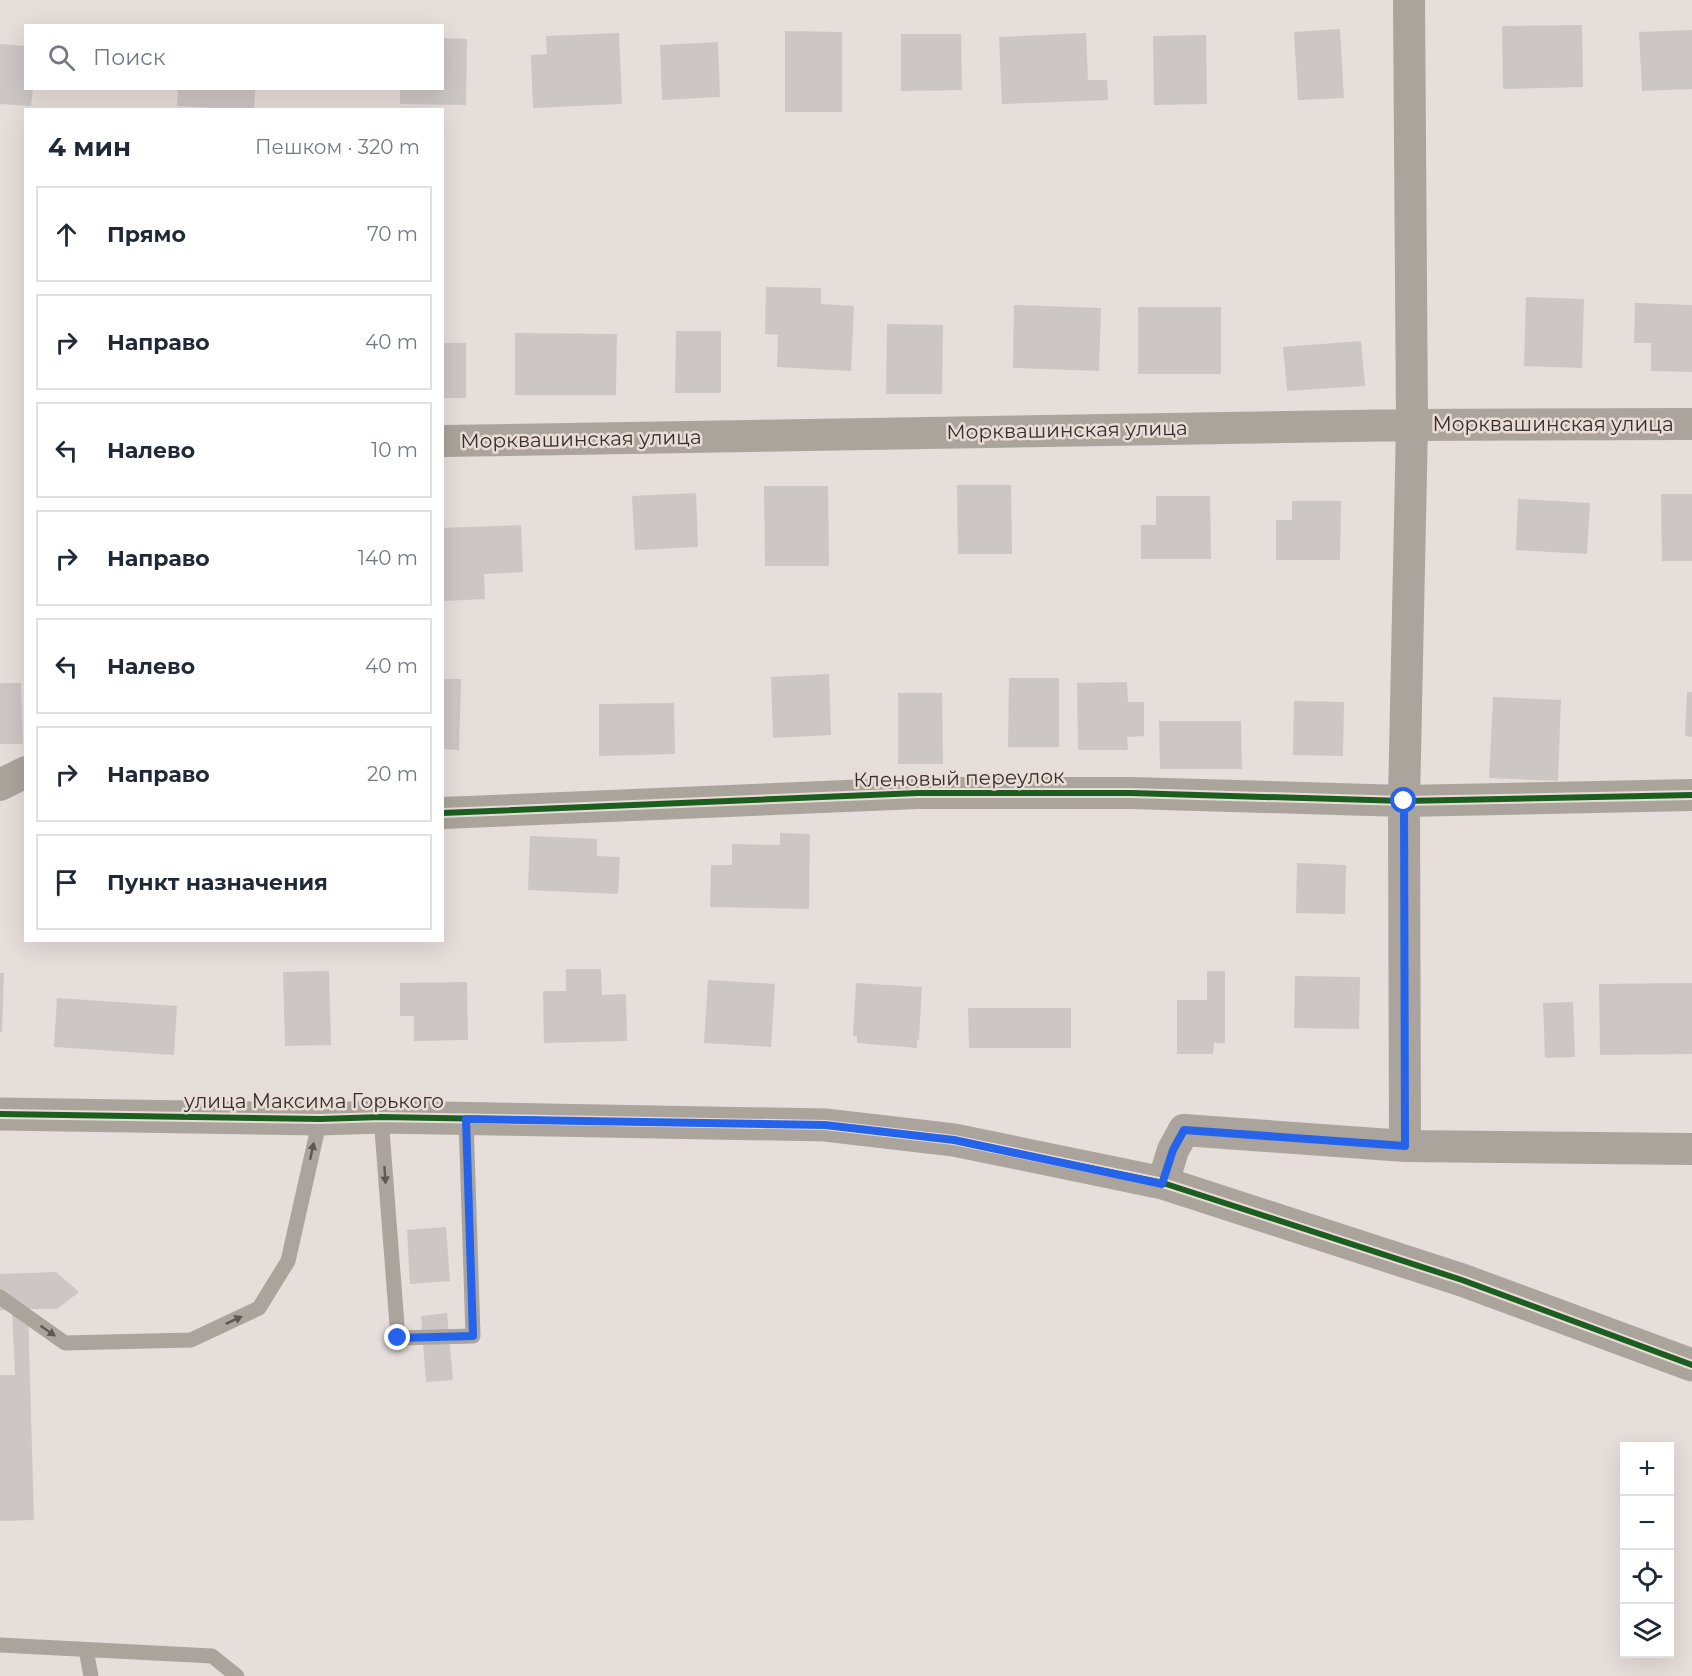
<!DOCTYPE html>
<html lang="ru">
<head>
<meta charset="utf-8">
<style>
  body { margin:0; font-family:Montserrat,sans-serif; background:#f2f2f3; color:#1f2937 }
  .controls { position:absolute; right:18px; bottom:18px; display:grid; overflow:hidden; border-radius:0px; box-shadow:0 6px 24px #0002 }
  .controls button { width:54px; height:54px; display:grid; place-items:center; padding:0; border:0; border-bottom:2px solid #e0e1e3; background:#fff; color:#1f2937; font:30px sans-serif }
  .stop { position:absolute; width:18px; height:18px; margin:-14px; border:4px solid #2563eb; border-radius:50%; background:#fff }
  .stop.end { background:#2563eb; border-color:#fff; box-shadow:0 2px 6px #0008 }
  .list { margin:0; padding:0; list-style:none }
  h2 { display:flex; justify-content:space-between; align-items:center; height:78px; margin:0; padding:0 24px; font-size:26px }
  h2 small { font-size:20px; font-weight:400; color:#747a83 }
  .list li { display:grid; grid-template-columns:39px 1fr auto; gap:18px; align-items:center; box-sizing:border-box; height:96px; margin:0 12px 12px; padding:0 12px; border:2px solid #e0e1e3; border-radius:0px }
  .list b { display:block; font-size:22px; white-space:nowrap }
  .list em { font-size:20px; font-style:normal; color:#747a83 }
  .icon { flex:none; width:33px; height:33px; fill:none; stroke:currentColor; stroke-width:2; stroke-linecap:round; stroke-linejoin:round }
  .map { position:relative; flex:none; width:1692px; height:1676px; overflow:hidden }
  .search { position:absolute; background:#fff; box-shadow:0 6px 24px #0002; left:24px; top:24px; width:420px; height:66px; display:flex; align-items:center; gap:15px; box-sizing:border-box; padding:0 21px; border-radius:0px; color:#747a83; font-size:22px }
  .panel { position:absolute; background:#fff; box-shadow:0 6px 24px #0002; left:24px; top:108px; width:420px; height:834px; border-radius:0px }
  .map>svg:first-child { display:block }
  .building { fill:#ccc6c5 }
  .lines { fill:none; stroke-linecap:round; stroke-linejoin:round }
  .service { stroke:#aaa49c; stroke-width:15 }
  .minor { stroke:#aaa49c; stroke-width:32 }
  .tertiary { stroke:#aaa49c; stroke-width:33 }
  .cycleway-casing { stroke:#eadcd7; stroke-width:10 }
  .cycleway { stroke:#1b5e20; stroke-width:6 }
  .oneway { fill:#5d5853 }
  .route { stroke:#2563eb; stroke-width:8 }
  .labels { text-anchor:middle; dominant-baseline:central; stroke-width:5; stroke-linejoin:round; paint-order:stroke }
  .street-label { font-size:20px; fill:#342f2c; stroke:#eadcd7 }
</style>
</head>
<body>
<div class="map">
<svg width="1692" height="1676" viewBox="0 0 1692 1676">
  <rect width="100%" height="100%" fill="#e6dedb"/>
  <path class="building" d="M1582 25 1583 87 1503 89 1502 26Z
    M1340 29 1344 98 1298 100 1294 32Z
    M1692 30V89L1642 91 1639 32Z
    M785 31 842 32V112H785Z
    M619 33 622 104 533 108 531 55 547 54 546 36Z
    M1086 33 1088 80H1107L1108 100 1002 104 999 37Z
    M901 34H961L962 90 901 91Z
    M1206 35 1207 104 1154 105 1153 36Z
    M442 38 467 39 466 105 400 104V88H442Z
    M718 42 720 97 662 100 660 45Z
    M0 44 26 46V88H33L31 106 0 104Z
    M178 88H255L254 110 177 106Z
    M766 287 821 288V304L854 306 851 371 777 367 778 335 765 334Z
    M1526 297 1584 299 1582 368 1524 366Z
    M1635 303 1692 305V372L1651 371V343H1634Z
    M1014 305 1101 308 1099 371 1013 368Z
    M1138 307H1221V374H1138Z
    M887 324 943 325 942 394H886Z
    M676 331H721V393H675Z
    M515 333 617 334 616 395H515Z
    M1361 341 1365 386 1287 391 1283 347Z
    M442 343H466V398H442Z
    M957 485H1011L1012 554H958Z
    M764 486H828L829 566H765Z
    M696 493 698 547 635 550 632 496Z
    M1661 494H1692V561H1662Z
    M1156 496H1210L1211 559H1141V525H1156Z
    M1518 499 1590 503 1587 554 1516 550Z
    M1292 501H1341L1340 560H1276V520H1292Z
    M521 525 523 572 484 574 485 599 443 601 442 528Z
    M829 674 831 735 773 738 771 677Z
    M1009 678H1059V747H1008Z
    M442 679H461L459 750 442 749Z
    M1127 682 1128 702H1144V736L1127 737 1128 750H1078L1077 683Z
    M0 683H21L23 744H0Z
    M1687 692H1692V737L1685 736Z
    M898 693H942L943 764H898Z
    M1493 697 1561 700 1558 781 1489 778Z
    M1294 701 1344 702 1343 756 1293 755Z
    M674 703 675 754 599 756V704Z
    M1159 721H1241L1242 769H1160Z
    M780 833 810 834 809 909 710 907 711 865H732V844L780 845Z
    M530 836 597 839V856L620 857 618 894 528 890Z
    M1297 863 1346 865 1345 914 1296 913Z
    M566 969H601L602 995 626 994 627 1041 544 1043 543 991H566Z
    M329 971 331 1045 285 1046 283 972Z
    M1207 971H1225V1043H1214L1213 1054H1177V1000H1207Z
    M0 973H4L2 1032H0Z
    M1295 976 1360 977 1359 1029 1294 1028Z
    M708 980 775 984 771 1047 704 1043Z
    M467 982 468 1040 414 1041V1016H400V983Z
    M856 983 922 987 919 1040H917V1048L857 1043V1036H853Z
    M1692 983V1054L1600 1055 1599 984Z
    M57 998 177 1006 174 1055 54 1047Z
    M1573 1002 1575 1057 1545 1058 1543 1003Z
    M968 1008H1071V1048H969Z
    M446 1227 450 1281 410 1284 407 1230Z
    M56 1272 79 1292 57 1309H28L34 1520 0 1521V1375H15L12 1310H0V1274Z
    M447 1313 453 1380 426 1382 421 1316Z"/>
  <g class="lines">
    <path class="service" d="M381 1117 398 1338 473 1336 466 1119
      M0 1297 65 1343 191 1340 259 1308 288 1261 320 1119
      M0 1645 212 1656 237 1676
      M86 1650 91 1676"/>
    <path class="minor" d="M442 441 1412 425 1692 424
      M0 785 26 772
      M442 813 918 793H1131L1404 801 1692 795
      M1405 1146 1404 801 1412 425 1409 0
      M1163 1183 1173 1150 1184 1130 1405 1146 1692 1149"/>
    <path class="tertiary" d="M0 1114 320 1119 381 1117 825 1125 954 1140 1163 1183 1462 1280 1692 1365"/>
    <g class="cycleway-casing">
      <path id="cycleway" d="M442 813 918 793H1131L1404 801 1692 795
        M0 1114 320 1119 381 1117 825 1125 954 1140 1163 1183 1462 1280 1692 1365"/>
    </g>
    <use href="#cycleway" class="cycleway"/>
  </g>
  <defs><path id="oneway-solid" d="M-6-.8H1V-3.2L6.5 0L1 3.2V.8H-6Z" transform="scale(1.5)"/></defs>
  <g class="oneway">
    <use href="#oneway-solid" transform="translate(312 1151) rotate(-78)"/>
    <use href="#oneway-solid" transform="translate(385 1175) rotate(86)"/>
    <use href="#oneway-solid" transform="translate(234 1320) rotate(-25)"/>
    <use href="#oneway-solid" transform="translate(48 1331) rotate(35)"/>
  </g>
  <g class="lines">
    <path class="route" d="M398 1338 473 1336 466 1119 825 1125 954 1140 1162 1184 1173 1150 1184 1130 1405 1146 1404 801"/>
  </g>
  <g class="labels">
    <g class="street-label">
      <text x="1553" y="424">Морквашинская улица</text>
      <text transform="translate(1067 430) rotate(-1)">Морквашинская улица</text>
      <text transform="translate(581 439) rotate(-1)">Морквашинская улица</text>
      <text transform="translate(959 778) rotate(-1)">Кленовый переулок</text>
      <text x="314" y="1101">улица Максима Горького</text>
    </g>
  </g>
</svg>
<div class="controls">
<button>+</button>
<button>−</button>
<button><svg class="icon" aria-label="locate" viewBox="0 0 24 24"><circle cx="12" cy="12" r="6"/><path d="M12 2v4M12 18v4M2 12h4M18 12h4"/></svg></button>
<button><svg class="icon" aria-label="layers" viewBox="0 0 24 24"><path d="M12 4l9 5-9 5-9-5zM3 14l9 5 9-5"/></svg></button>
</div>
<div class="stop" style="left:1404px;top:801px"></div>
<div class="stop end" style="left:398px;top:1338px"></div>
<div class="search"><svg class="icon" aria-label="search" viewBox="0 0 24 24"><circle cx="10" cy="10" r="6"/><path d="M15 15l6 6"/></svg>Поиск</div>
<section class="panel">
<h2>4 мин<small>Пешком · 320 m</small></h2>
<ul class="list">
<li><svg class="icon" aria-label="ahead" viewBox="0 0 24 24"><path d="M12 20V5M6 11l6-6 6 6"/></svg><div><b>Прямо</b></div><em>70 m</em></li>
<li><svg class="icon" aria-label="right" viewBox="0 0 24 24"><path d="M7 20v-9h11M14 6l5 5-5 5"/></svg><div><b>Направо</b></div><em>40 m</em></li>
<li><svg class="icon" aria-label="left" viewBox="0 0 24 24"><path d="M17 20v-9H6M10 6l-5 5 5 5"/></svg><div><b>Налево</b></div><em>10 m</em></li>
<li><svg class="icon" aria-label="right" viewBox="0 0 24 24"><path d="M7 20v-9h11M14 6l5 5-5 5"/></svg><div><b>Направо</b></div><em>140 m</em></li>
<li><svg class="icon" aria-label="left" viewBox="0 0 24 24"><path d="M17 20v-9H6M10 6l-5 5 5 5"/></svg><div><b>Налево</b></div><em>40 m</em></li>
<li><svg class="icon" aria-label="right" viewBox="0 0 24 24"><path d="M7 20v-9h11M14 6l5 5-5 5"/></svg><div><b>Направо</b></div><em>20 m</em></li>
<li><svg class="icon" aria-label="arrive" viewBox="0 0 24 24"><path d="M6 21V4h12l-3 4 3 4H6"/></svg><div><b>Пункт назначения</b></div></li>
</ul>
</section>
</div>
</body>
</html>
